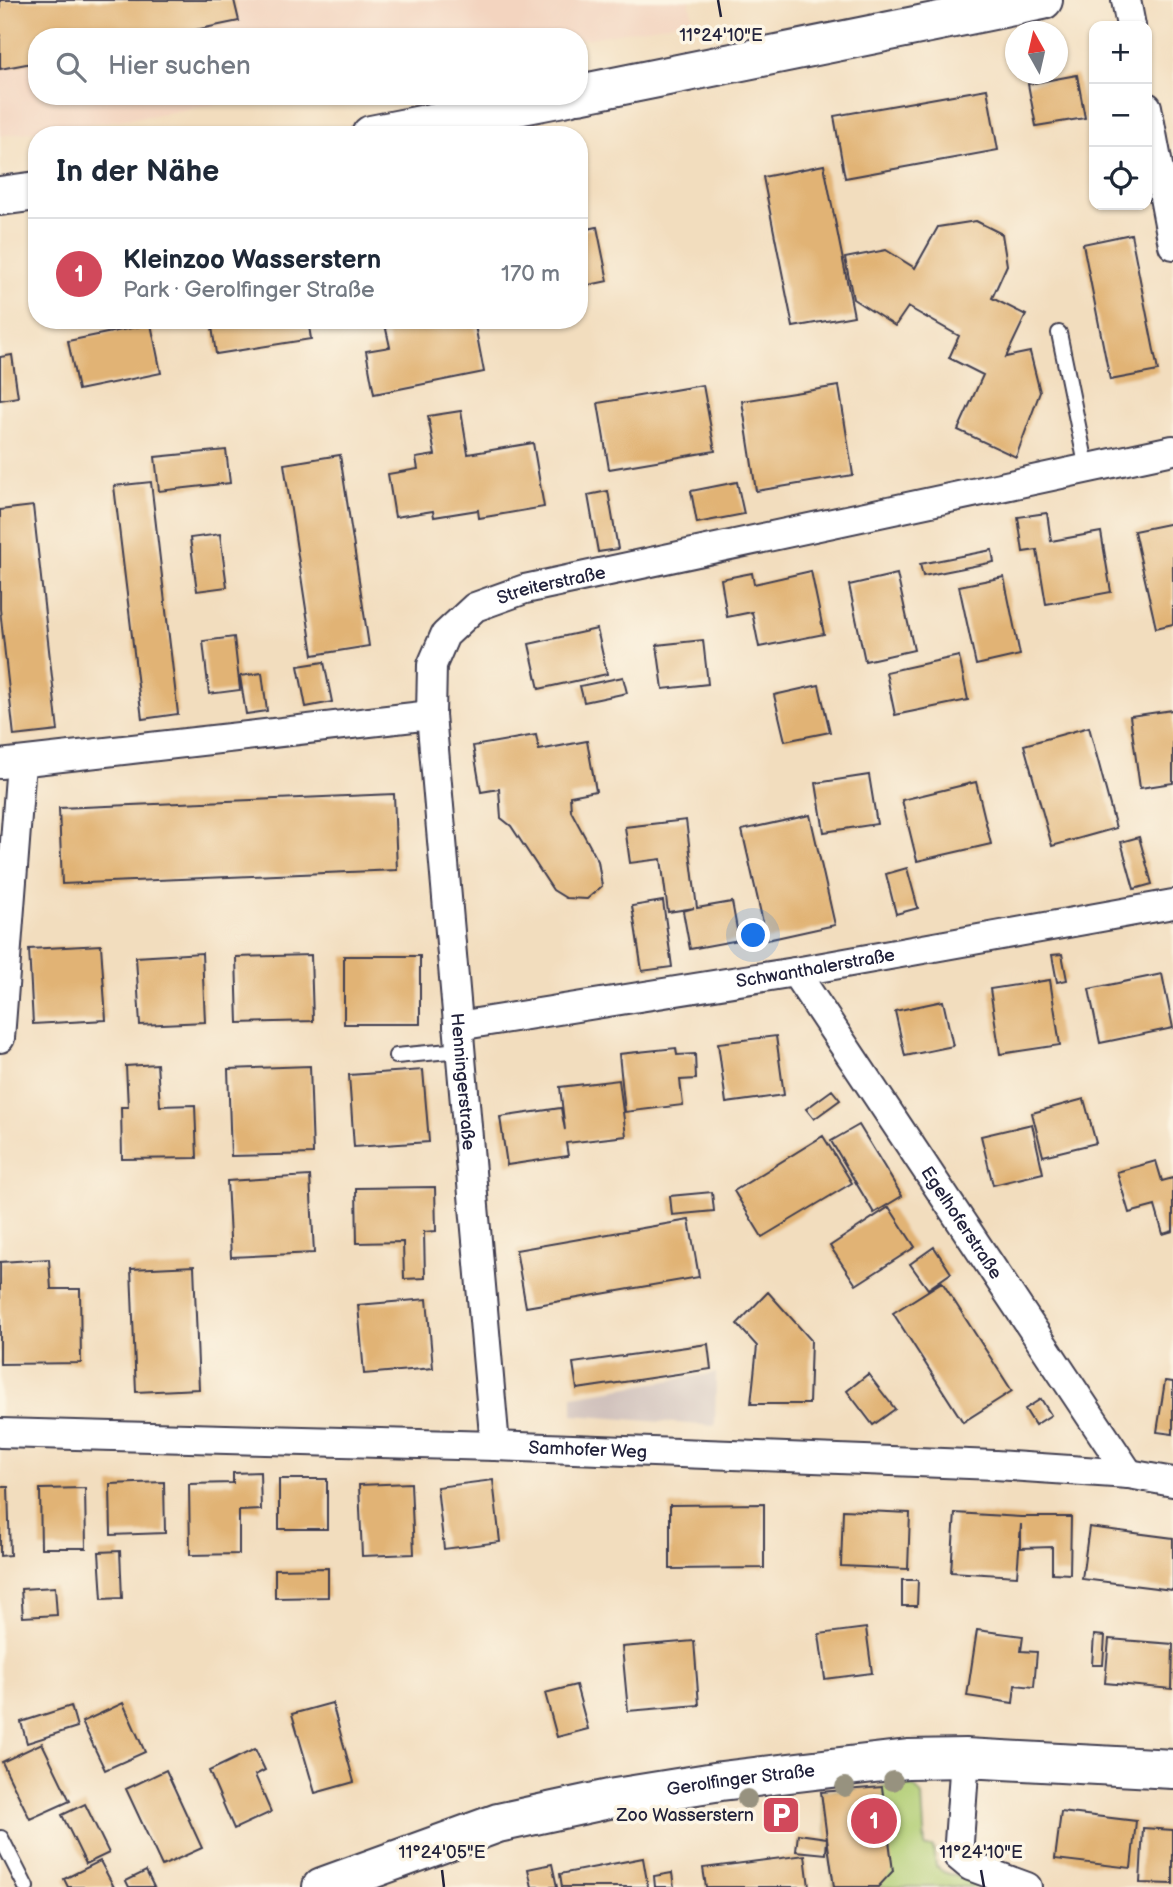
<!DOCTYPE html>
<html lang="de">
<head>
<meta charset="utf-8">
<style>
  body { margin:0; font-family:"Balsamiq Sans",sans-serif; background:#f2f2f3; color:#1f2937 }
  .controls { position:absolute; right:21px; top:21px; display:grid; overflow:hidden; border-radius:14px; box-shadow:0 2px 5px #0004 }
  .controls button { width:63px; height:63px; display:grid; place-items:center; padding:0; border:0; border-bottom:2px solid #e0e1e3; background:#fff; color:#1f2937; font:35px sans-serif }
  .compass { position:absolute; left:1005px; top:21px; width:63px; height:63px; border-radius:50%; background:#fff; box-shadow:0 2px 5px #0004; rotate:352deg }
  .you { position:absolute; left:754px; top:936px; width:24px; height:24px; margin:-18px; border:5px solid #fff; border-radius:50%; background:#1a73e8; box-shadow:0 0 0 10px #1a73e833 }
  .badge { display:grid; place-items:center; width:46px; height:46px; border-radius:50%; background:#d1495b; color:#fff; font-size:23px; font-weight:700 }
  .pin { position:absolute; translate:-50% -50%; border:4px solid #fff; box-shadow:0 2px 7px #0006 }
  .list { margin:0; padding:0; list-style:none }
  h2 { display:flex; justify-content:space-between; align-items:center; height:91px; margin:0; padding:0 28px; font-size:30px }
  h2 small { font-size:23px; font-weight:400; color:#747a83 }
  .list li { display:grid; grid-template-columns:46px 1fr auto; gap:21px; align-items:center; box-sizing:border-box; height:112px; padding:0 28px; border-top:2px solid #e0e1e3 }
  .list b { display:block; font-size:26px; white-space:nowrap }
  .list p { margin:0; font-size:23px; white-space:nowrap; color:#747a83 }
  .list em { font-size:23px; font-style:normal; color:#747a83 }
  .icon { flex:none; width:38px; height:38px; fill:none; stroke:currentColor; stroke-width:2; stroke-linecap:round; stroke-linejoin:round }
  .map { position:relative; flex:none; width:1173px; height:1887px; overflow:hidden }
  .search { position:absolute; background:#fff; box-shadow:0 2px 5px #0004; left:28px; top:28px; width:560px; height:77px; display:flex; align-items:center; gap:18px; box-sizing:border-box; padding:0 24px; border-radius:28px; color:#747a83; font-size:26px }
  .panel { position:absolute; background:#fff; box-shadow:0 2px 5px #0004; left:28px; top:126px; width:560px; height:203px; border-radius:28px }
  .map>svg:first-child { display:block }
  .built { fill:#f3d4bf }
  .industrial { fill:#cfc0bb }
  .green { fill:#b0cd73; stroke:#697857; stroke-width:2 }
  .building { fill:#e1b375 }
  .lines { fill:none; stroke-linecap:round; stroke-linejoin:round }
  .lane-casing { stroke:#413e4f; stroke-width:18 }
  .street-casing { stroke:#413e4f; stroke-width:32 }
  .secondary-casing { stroke:#413e4f; stroke-width:42 }
  .lane { stroke:#fff; stroke-width:14 }
  .street { stroke:#fff; stroke-width:28 }
  .secondary { stroke:#fff; stroke-width:38 }
  .tree { fill:#97927f }
  .ticks { fill:none; stroke:#22223b; stroke-width:2.5 }
  .labels { text-anchor:middle; dominant-baseline:central; stroke-width:7; stroke-linejoin:round; paint-order:stroke }
  .street-label { font-size:18px; fill:#22223b; stroke:#fcf5e5 }
  .poi-label { font-size:18px; fill:#22223b; stroke:#fcf5e5; text-anchor:end }
  .ticks-label { font-size:18px; text-anchor:middle; fill:#22223b; stroke:#fcf5e5; stroke-width:7; stroke-linejoin:round; paint-order:stroke }
</style>
</head>
<body>
<div class="map">
<svg width="1173" height="1887" viewBox="0 0 1173 1887">
  <rect width="100%" height="100%" fill="#fcf5e5"/>
  <filter id="ink" filterUnits="userSpaceOnUse"><feTurbulence type="fractalNoise" baseFrequency=".0143" numOctaves="2"/><feDisplacementMap in="SourceGraphic" scale="14" xChannelSelector="R" yChannelSelector="G"/><feConvolveMatrix kernelMatrix="1 2 1 2 8 2 1 2 1" color-interpolation-filters="sRGB"/></filter>
  <filter id="wash" filterUnits="userSpaceOnUse"><feTurbulence type="fractalNoise" baseFrequency=".00686" numOctaves="4" result="noise"/><feDisplacementMap in="SourceGraphic" scale="28" xChannelSelector="R" yChannelSelector="G"/><feGaussianBlur stdDeviation="1.57" result="paint"/><feColorMatrix in="noise" values="0 0 0 0 0 0 0 0 0 0 0 0 0 0 0 0 0 1.4 0 .05"/><feComposite in="paint" operator="in"/></filter>
  <g filter="url(#wash)">
    <rect width="100%" height="100%" fill="#f2ddbe"/>
    <path class="built" d="M0 0H689L693 20 579 40V37H37V96H261L149 116 0 136Z"/>
    <path class="industrial" d="M716 1373 715 1426 573 1415V1396Z"/>
    <path class="green" d="M906 1785 915 1787 922 1796 925 1847H933L936 1866 944 1872 988 1887H834L821 1792Z"/>
    <g id="blocks">
      <path class="building" d="M0 0H234L239 21 161 37H37V62L0 69Z
        M1077 75 1085 118 1036 126 1028 84Z
        M987 89 998 150 845 178 834 116Z
        M824 165 854 316 793 327 763 177Z
        M976 221 1002 234 1007 265 992 298 1026 315 1006 357 1030 352 1040 392 1016 457 958 430 983 375 949 358 959 336 908 307 895 326 853 299 845 258 886 250 915 268 938 227Z
        M597 227 608 281 579 287V231Z
        M1131 234 1158 371 1110 380 1083 244Z
        M211 320H308L311 339 216 354Z
        M384 320H474L484 372 374 394 366 351 390 347Z
        M151 324 161 373 78 390 68 341Z
        M12 355 18 397 0 400V357Z
        M703 385 715 451 609 469 598 403Z
        M839 386 853 475 756 491 742 401Z
        M461 411 468 454 533 443 544 507 479 518 478 510 434 517 433 511 395 517 388 474 418 469 416 458 435 455 428 416Z
        M226 450 230 483 159 491 155 457Z
        M340 455 369 646 313 655 284 464Z
        M151 482 178 714 142 719 114 486Z
        M737 482 744 514 697 523 691 491Z
        M608 491 618 549 598 552 588 495Z
        M33 506 58 731 14 736 0 609V510Z
        M1047 513 1051 541 1101 532 1111 592 1046 604 1037 550 1023 552 1018 517Z
        M1173 523V624L1156 628 1134 531Z
        M220 534 227 587 197 591 190 538Z
        M992 550 994 562 923 576 920 564Z
        M811 571 824 634 759 647 752 612 727 617 721 579 752 573 754 584Z
        M897 574 914 650 865 661 849 585Z
        M1004 577 1020 655 976 665 959 586Z
        M597 629 607 674 539 689 529 644Z
        M234 637 240 690 209 694 203 641Z
        M703 640 708 684 663 689 657 645Z
        M959 656 968 700 895 715 886 672Z
        M324 662 332 702 306 707 298 666Z
        M262 673 267 711 246 714 240 676Z
        M623 677 627 693 584 702 580 686Z
        M819 685 830 732 785 741 774 695Z
        M1173 710V783L1140 788 1130 716Z
        M1089 727 1116 828 1052 846 1024 745Z
        M536 735 539 750 587 741 596 791 570 796 571 811 598 861 602 886 587 899 566 898 553 890 511 826 501 818 499 789 481 792 473 746Z
        M869 775 877 824 824 832 816 783Z
        M976 782 991 844 917 861 902 800Z
        M394 794 397 870 62 884 59 808Z
        M810 815 835 925 767 940 742 830Z
        M686 820 697 908 732 902 739 940 690 949 683 911 694 908 668 912 661 859 630 863 625 827Z
        M1139 837 1152 884 1134 889 1121 842Z
        M907 868 918 908 896 914 886 874Z
        M663 901 672 967 642 971 632 906Z
        M101 945 106 1020 33 1024 29 949Z
        M202 953 205 1022 140 1025 136 957Z
        M1062 954 1067 980 1057 982 1052 955Z
        M311 955 313 1021 238 1023 236 957Z
        M344 956H420V1024H344Z
        M1162 974 1173 1028 1100 1043 1089 989Z
        M1050 980 1060 1045 1000 1054 990 989Z
        M943 1001 953 1046 905 1056 895 1011Z
        M776 1036 784 1095 726 1103 718 1043Z
        M676 1048 677 1055 695 1054 696 1079 680 1080 683 1105 625 1112 619 1054Z
        M157 1064 160 1106 195 1105 197 1158 122 1159 121 1107H128L126 1066Z
        M310 1066 313 1154 231 1156 228 1069Z
        M423 1070 429 1142 354 1147 349 1075Z
        M619 1080 626 1136 566 1143 568 1156 507 1165 500 1117 561 1108 565 1130 560 1087Z
        M832 1090 840 1100 814 1119 806 1109Z
        M1084 1099 1096 1143 1043 1156 1032 1113Z
        M1032 1124 1043 1173 993 1185 981 1136Z
        M859 1125 902 1196 874 1213 831 1141Z
        M823 1136 852 1183 762 1237 734 1191Z
        M1156 1161 1162 1181 1173 1178V1231L1163 1234 1155 1206 1129 1213 1117 1172Z
        M310 1176 314 1253 231 1257 227 1181Z
        M435 1187 436 1231 424 1232 425 1278 404 1279 403 1242 357 1243 356 1188Z
        M712 1192 714 1211 672 1215 670 1196Z
        M889 1207 915 1247 856 1285 830 1246Z
        M689 1220 699 1277 526 1307 516 1250Z
        M934 1247 951 1273 928 1289 910 1264Z
        M49 1259 51 1289H80L81 1363 0 1364V1262Z
        M194 1266 199 1389 136 1392 131 1269Z
        M942 1282 1012 1391 963 1422 893 1313Z
        M768 1292 811 1340 809 1404H751L757 1346 737 1324Z
        M427 1299 433 1368 364 1374 358 1305Z
        M708 1344 711 1369 577 1389 573 1363Z
        M868 1374 895 1409 873 1425 847 1391Z
        M1165 1381 1173 1382V1434L1157 1432Z
        M1041 1399 1051 1415 1035 1425 1025 1409Z
        M260 1472 261 1510 239 1511V1554L190 1555 189 1484 233 1483V1473Z
        M279 1479H327V1529H279Z
        M493 1480 500 1542 444 1549 437 1487Z
        M164 1482 165 1533 111 1535 110 1484Z
        M411 1483 414 1554 362 1556 359 1485Z
        M0 1487H8L10 1555 0 1556Z
        M85 1488 86 1548H41L40 1489Z
        M764 1504V1568L670 1569V1505Z
        M843 1510 910 1513 908 1569 841 1566Z
        M955 1513 1021 1517H1071L1070 1574 1052 1573V1547L1021 1548V1524L1017 1576 951 1572Z
        M1089 1527 1173 1538V1590L1082 1579Z
        M120 1551 122 1598 102 1599 99 1552Z
        M328 1568V1597L275 1598V1569Z
        M902 1580H918L917 1606H902Z
        M55 1587 57 1615 23 1617 21 1589Z
        M866 1628 872 1673 825 1679 819 1634Z
        M977 1630 1023 1636 1021 1651 1037 1652 1034 1687 1015 1685 1013 1703 967 1696Z
        M1094 1635 1105 1636 1103 1665H1092Z
        M1109 1639 1173 1644 1172 1689 1105 1683Z
        M694 1641 699 1705 628 1711 622 1647Z
        M576 1685 588 1729 557 1737 545 1693Z
        M123 1703 145 1752 105 1770 82 1722Z
        M332 1703 354 1782 315 1793 292 1714Z
        M71 1706 77 1727 27 1743 21 1722Z
        M42 1743 70 1801 30 1819 2 1762Z
        M255 1749 265 1770 255 1775 271 1812 234 1829 209 1771Z
        M166 1770 202 1848 162 1866 126 1789Z
        M882 1787 893 1871 878 1887H834L827 1838 826 1854 796 1851 798 1834 827 1838 821 1792Z
        M85 1804 109 1853 86 1864 62 1815Z
        M1061 1812 1136 1821 1131 1868 1055 1859Z
        M1143 1828 1173 1830V1884L1140 1883Z
        M805 1855 809 1887H706L703 1868Z
        M643 1858 648 1887H562L560 1874Z
        M100 1861 114 1887H68L64 1879Z
        M552 1864 557 1887H532L528 1869Z
        M146 1871 154 1887H129L126 1881Z
        M672 1873 674 1887H655L654 1876Z"/>
    </g>
  </g>
  <g filter="url(#ink)">
    <use href="#blocks" fill-opacity="0" stroke="#413e4f" stroke-width="2"/>
    <g class="lines">
      <g class="lane-casing">
        <path id="lane" d="M1059 333 1087 469
          M396 1056 460 1050
          M1 1838 26 1887"/>
      </g>
      <g class="street-casing">
        <g id="street">
          <path d="M1126 0 1131 26"/>
          <path d="M1147 107 1173 245"/>
          <path id="s1" d="M431 715 495 1446"/>
          <path id="s2" d="M0 764 431 715 432 665 445 635 475 607 525 589 1173 450"/>
          <path id="s3" d="M795 972 1129 1474"/>
          <path id="s4" d="M458 1026 795 972 1173 904"/>
          <path d="M0 1038 21 763"/>
          <path id="s5" d="M0 1433 495 1446 995 1465 1129 1474 1173 1482"/>
          <path d="M965 1758 958 1856 970 1866 1027 1887"/>
        </g>
      </g>
      <g class="secondary-casing">
        <g id="secondary">
          <path d="M579 94 1043 0"/>
          <path d="M371 135 568 96"/>
          <path d="M0 196 37 191"/>
          <path id="s6" d="M322 1887 498 1823 609 1799 721 1781 908 1759 965 1758 1173 1769"/>
        </g>
      </g>
      <use href="#lane" class="lane"/>
      <use href="#street" class="street"/>
      <use href="#secondary" class="secondary"/>
    </g>
    <g class="tree">
      <circle cx="893" cy="1781" r="10"/>
      <circle cx="845" cy="1787" r="10"/>
      <circle cx="747" cy="1799" r="10"/>
    </g>
  </g>
  <path class="ticks" d="M718 0 721 17M442 1870 444 1887M981 1870 984 1887"/>
  <defs>
    <g id="parking-square" transform="scale(2.0125)"><rect x="-9" y="-9" width="18" height="18" rx="4" fill="#d1495b" stroke="#fcf5e5"/><path d="M-3.5-5.5H1a3.5 3.5 0 0 1 0 7H-1V5.5H-3.5ZM-1-3.4V-.6H.8a1.4 1.4 0 0 0 0-2.8Z" fill="#fff"/></g>
  </defs>
  <g fill-rule="evenodd">
    <use href="#parking-square" x="781" y="1815"/>
  </g>
  <g class="labels">
    <g class="street-label">
      <text stroke="none"><textPath href="#s2" startOffset="637">Streiterstraße</textPath></text>
      <text stroke="none"><textPath href="#s4" startOffset="362">Schwanthalerstraße</textPath></text>
      <text stroke="none"><textPath href="#s1" startOffset="368">Henningerstraße</textPath></text>
      <text stroke="none"><textPath href="#s3" startOffset="301">Egelhoferstraße</textPath></text>
      <text stroke="none"><textPath href="#s5" startOffset="588">Samhofer Weg</textPath></text>
      <text stroke="none"><textPath href="#s6" startOffset="434">Gerolfinger Straße</textPath></text>
    </g>
    <g class="poi-label">
      <text x="754" y="1815">Zoo Wasserstern</text>
    </g>
  </g>
  <g class="ticks-label">
    <text x="721" y="41">11°24'10"E</text>
    <text x="442" y="1858">11°24'05"E</text>
    <text x="981" y="1858">11°24'10"E</text>
  </g>
</svg>
<div class="controls">
<button>+</button>
<button>−</button>
<button><svg class="icon" aria-label="locate" viewBox="0 0 24 24"><circle cx="12" cy="12" r="6"/><path d="M12 2v4M12 18v4M2 12h4M18 12h4"/></svg></button>
</div>
<svg class="compass" viewBox="-18 -18 36 36"><path d="M0-13l5 13h-10z" fill="#e53935"/><path d="M0 13l5-13h-10z" fill="#747a83"/></svg>
<div class="you"></div>
<div class="pin badge" style="left:874px;top:1821px">1</div>
<div class="search"><svg class="icon" aria-label="search" viewBox="0 0 24 24"><circle cx="10" cy="10" r="6"/><path d="M15 15l6 6"/></svg>Hier suchen</div>
<section class="panel">
<h2>In der Nähe<small></small></h2>
<ul class="list">
<li><span class="badge">1</span><div><b>Kleinzoo Wasserstern</b><p>Park · Gerolfinger Straße</p></div><em>170 m</em></li>
</ul>
</section>
</div>
</body>
</html>
